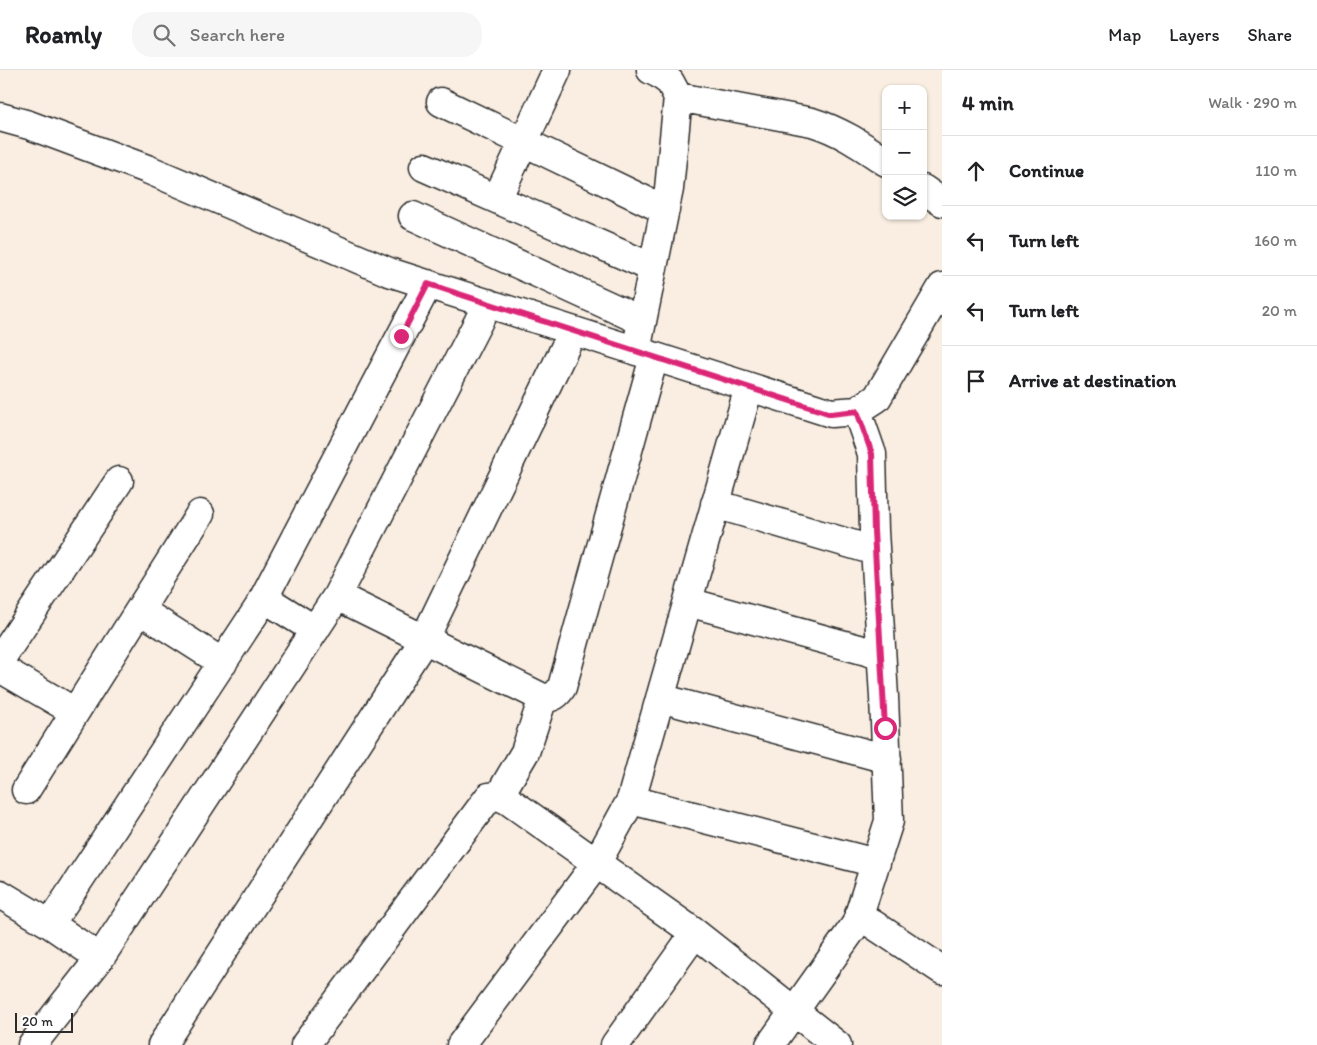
<!DOCTYPE html>
<html lang="en">
<head>
<meta charset="utf-8">
<style>
  body { margin:0; font-family:Itim,sans-serif; background:#f6f6f6; color:#202124 }
  .controls { position:absolute; right:15px; top:15px; display:grid; overflow:hidden; border-radius:10px; box-shadow:0 1px 4px #0004 }
  .controls button { width:45px; height:45px; display:grid; place-items:center; padding:0; border:0; border-bottom:1px solid #e0e0e0; background:#fff; color:#202124; font:25px sans-serif }
  .scale { position:absolute; left:15px; bottom:12px; width:58px; box-sizing:border-box; padding-left:5px; border:2px solid #2b2b2b; border-top:0; font-size:14px; line-height:18px; white-space:nowrap; color:#2b2b2b; -webkit-text-stroke:4px #fff; paint-order:stroke }
  .stop { position:absolute; width:15px; height:15px; margin:-11px; border:4px solid #db2777; border-radius:50%; background:#fff }
  .stop.end { background:#db2777; border-color:#fff; box-shadow:0 1px 5px #0008 }
  .list { margin:0; padding:0; list-style:none }
  h2 { display:flex; justify-content:space-between; align-items:center; height:65px; margin:0; padding:0 20px; font-size:21px }
  h2 small { font-size:16px; font-weight:400; color:#757577 }
  .list li { display:grid; grid-template-columns:32px 1fr auto; gap:15px; align-items:center; box-sizing:border-box; height:70px; padding:0 20px; border-top:1px solid #e0e0e0 }
  .list b { display:block; font-size:19px; white-space:nowrap }
  .list em { font-size:16px; font-style:normal; color:#757577 }
  .icon { flex:none; width:28px; height:28px; fill:none; stroke:currentColor; stroke-width:2; stroke-linecap:round; stroke-linejoin:round }
  .map { position:relative; flex:none; width:942px; height:975px; overflow:hidden }
  header { display:flex; align-items:center; gap:30px; box-sizing:border-box; height:70px; padding:0 25px; background:#fff; border-bottom:1px solid #e0e0e0 }
  header strong { font-size:24px }
  nav { display:flex; gap:28px; margin-inline-start:auto; font-size:18px }
  .search { width:350px; height:45px; background:#f6f6f6; display:flex; align-items:center; gap:12px; box-sizing:border-box; padding:0 18px; border-radius:20px; color:#757577; font-size:19px }
  main { display:flex }
  aside { flex:1; background:#fff }
  .map>svg:first-child { display:block }
  .lines { fill:none; stroke-linecap:round; stroke-linejoin:round }
  .minor-casing { stroke:#2b2b2b; stroke-width:31 }
  .minor { stroke:#fff; stroke-width:28 }
  .route { stroke:#db2777; stroke-width:6 }
</style>
</head>
<body>
<header>
<strong>Roamly</strong>
<div class="search"><svg class="icon" aria-label="search" viewBox="0 0 24 24"><circle cx="10" cy="10" r="6"/><path d="M15 15l6 6"/></svg>Search here</div>
<nav><a>Map</a><a>Layers</a><a>Share</a></nav>
</header>
<main>
<div class="map">
<svg width="942" height="975" viewBox="0 0 942 975">
  <rect width="100%" height="100%" fill="#f9eee1"/>
  <filter id="ink" filterUnits="userSpaceOnUse"><feTurbulence type="fractalNoise" baseFrequency=".02" numOctaves="2"/><feDisplacementMap in="SourceGraphic" scale="10" xChannelSelector="R" yChannelSelector="G"/><feConvolveMatrix kernelMatrix="1 2 1 2 8 2 1 2 1" color-interpolation-filters="sRGB"/></filter>
  <g filter="url(#ink)">
    <g class="lines">
      <g class="minor-casing">
        <path id="minor" d="M678 27 812 52C841 61 861 75 886 92
          M441 32 665 140
          M0 47 29 55 147 99 389 202 831 343 857 341 877 328 942 217
          M424 97 653 198
          M923 119 942 132
          M497 129 557 0
          M413 146 642 251
          M636 281 669 119 678 27 670 12 659 4 651 0
          M715 434 875 481
          M337 526 543 628C553 628 557 625 562 617L654 287
          M264 528 315 560
          M688 532 881 585
          M140 540 223 593
          M0 590 119 411
          M0 598 75 642
          M660 628 887 689
          M26 720 200 444
          M499 726 525 682 543 628
          M631 730 876 793
          M0 824 50 854 100 888
          M859 845 942 900
          M50 854 259 537 428 214
          M32 975 100 888 337 526 488 233
          M162 975 424 570 573 261
          M305 975 483 735 489 727 499 726 509 731 695 863 837 975
          M461 975 596 794 631 730 749 317
          M615 975 695 863
          M770 975 856 854 889 751 884 627 874 461 872 384 857 341"/>
      </g>
      <use href="#minor" class="minor"/>
    </g>
  </g>
  <g class="lines" filter="url(#ink)">
    <path class="route" d="M401 266 428 214 831 344 857 341 872 384 874 461 885 658"/>
  </g>
</svg>
<div class="controls">
<button>+</button>
<button>−</button>
<button><svg class="icon" aria-label="layers" viewBox="0 0 24 24"><path d="M12 4l9 5-9 5-9-5zM3 14l9 5 9-5"/></svg></button>
</div>
<div class="scale">20 m</div>
<div class="stop" style="left:885px;top:658px"></div>
<div class="stop end" style="left:401px;top:266px"></div>
</div>
<aside>
<h2>4 min<small>Walk · 290 m</small></h2>
<ul class="list">
<li><svg class="icon" aria-label="ahead" viewBox="0 0 24 24"><path d="M12 20V5M6 11l6-6 6 6"/></svg><div><b>Continue</b></div><em>110 m</em></li>
<li><svg class="icon" aria-label="left" viewBox="0 0 24 24"><path d="M17 20v-9H6M10 6l-5 5 5 5"/></svg><div><b>Turn left</b></div><em>160 m</em></li>
<li><svg class="icon" aria-label="left" viewBox="0 0 24 24"><path d="M17 20v-9H6M10 6l-5 5 5 5"/></svg><div><b>Turn left</b></div><em>20 m</em></li>
<li><svg class="icon" aria-label="arrive" viewBox="0 0 24 24"><path d="M6 21V4h12l-3 4 3 4H6"/></svg><div><b>Arrive at destination</b></div></li>
</ul>
</aside>
</main>
</body>
</html>
